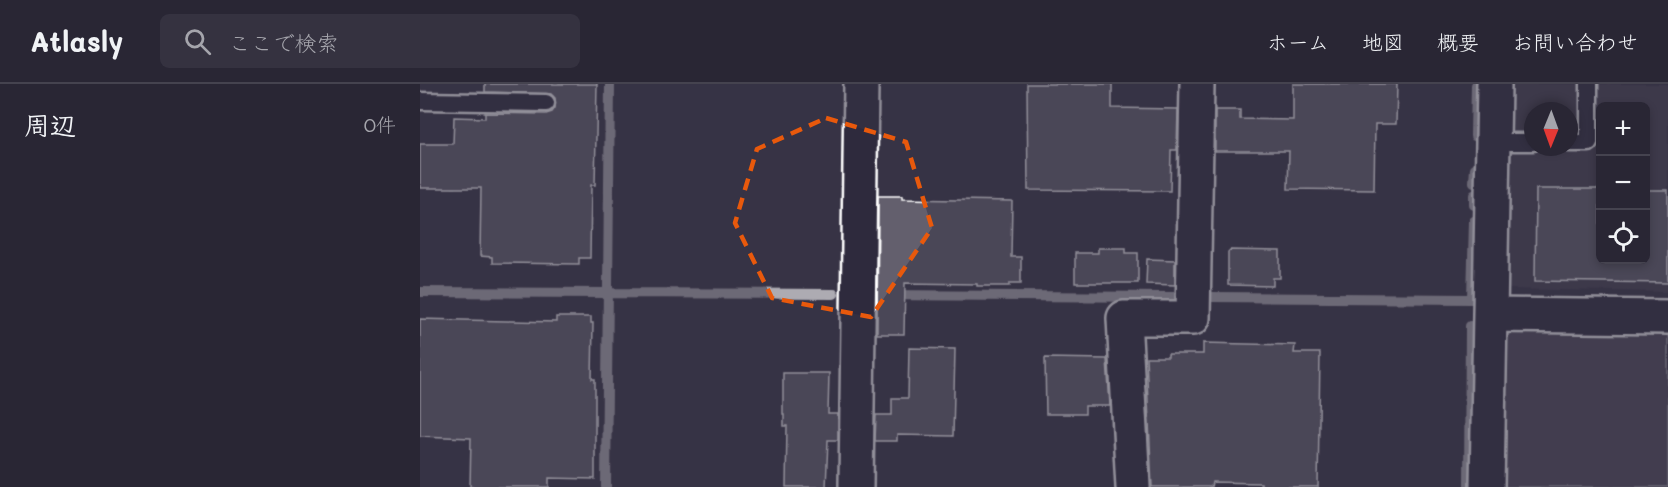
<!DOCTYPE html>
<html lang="ja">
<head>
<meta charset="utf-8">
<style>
  body { margin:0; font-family:Mali,"Klee One",sans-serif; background:#353240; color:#f1f3f6 }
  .controls { position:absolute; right:18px; top:18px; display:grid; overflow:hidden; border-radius:9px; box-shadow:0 3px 9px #0003 }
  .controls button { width:54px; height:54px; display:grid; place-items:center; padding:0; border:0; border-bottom:2px solid #45434f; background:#292634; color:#f1f3f6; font:30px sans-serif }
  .compass { position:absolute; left:1104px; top:18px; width:54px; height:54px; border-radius:50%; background:#292634; box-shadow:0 3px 9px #0003; rotate:181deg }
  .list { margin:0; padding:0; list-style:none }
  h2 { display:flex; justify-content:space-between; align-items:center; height:78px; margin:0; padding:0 24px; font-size:26px }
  h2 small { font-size:20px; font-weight:400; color:#a5a5ac }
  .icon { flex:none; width:33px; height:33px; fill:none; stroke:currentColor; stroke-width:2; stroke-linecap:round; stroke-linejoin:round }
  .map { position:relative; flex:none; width:1248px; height:403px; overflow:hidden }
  header { display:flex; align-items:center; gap:36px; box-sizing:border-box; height:84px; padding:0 30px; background:#292634; border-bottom:2px solid #45434f }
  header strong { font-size:28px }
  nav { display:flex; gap:33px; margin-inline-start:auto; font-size:21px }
  .search { width:420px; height:54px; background:#353240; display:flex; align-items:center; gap:15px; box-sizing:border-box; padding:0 21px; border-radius:9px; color:#a5a5ac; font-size:22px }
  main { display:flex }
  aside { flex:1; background:#292634 }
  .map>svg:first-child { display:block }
  .built { fill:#444051; fill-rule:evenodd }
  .green { fill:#514c5c; stroke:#a8a6ae; stroke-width:1.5 }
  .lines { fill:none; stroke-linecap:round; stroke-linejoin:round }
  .stream { stroke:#adabb2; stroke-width:10 }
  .building { fill:#635f6d; stroke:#fff; stroke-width:1.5 }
  .service-casing { stroke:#fff; stroke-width:21 }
  .minor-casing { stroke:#fff; stroke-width:38 }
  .service { stroke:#2f2a3d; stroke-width:16 }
  .minor { stroke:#2f2a3d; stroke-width:33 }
  .marked { fill:none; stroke:#e8590c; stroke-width:4.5; stroke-dasharray:12 8; stroke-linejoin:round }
</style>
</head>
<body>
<header>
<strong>Atlasly</strong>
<div class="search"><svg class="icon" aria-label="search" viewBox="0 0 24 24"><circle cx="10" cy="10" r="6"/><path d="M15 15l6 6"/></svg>ここで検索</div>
<nav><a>ホーム</a><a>地図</a><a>概要</a><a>お問い合わせ</a></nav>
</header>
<main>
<aside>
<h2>周辺<small>0件</small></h2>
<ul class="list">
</ul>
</aside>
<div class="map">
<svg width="1248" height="403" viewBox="0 0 1248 403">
  <rect width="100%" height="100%" fill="#373345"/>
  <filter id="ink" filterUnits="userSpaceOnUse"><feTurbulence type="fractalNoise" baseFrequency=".0167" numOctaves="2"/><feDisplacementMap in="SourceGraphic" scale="12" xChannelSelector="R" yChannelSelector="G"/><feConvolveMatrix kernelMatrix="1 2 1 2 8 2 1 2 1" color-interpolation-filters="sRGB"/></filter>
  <g filter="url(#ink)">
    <path class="built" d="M1091 0H1248V208L1089 205ZM1180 22H1226V176H1180ZM1113 27H1149V63H1113Z"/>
    <path class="green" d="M1087 241 1248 243V403H1085Z"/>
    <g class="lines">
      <path class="stream" d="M1055 52 1056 1
        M1054 98 1055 84
        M1054 121V111
        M0 208 414 210
        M456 211 754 213
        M790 213 1052 215 1054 137
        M186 403 190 0
        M1049 403 1050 242"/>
    </g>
    <path class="building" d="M65 0H177L175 101H171L170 174H159V180L72 179V173L60 172 61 104H0V60H33L34 33 65 34V29L126 30 132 28 135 24V14L131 10 65 8Z
      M607 0H692V24L758 25 757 66H751L750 107 608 106Z
      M873 0H977L976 40H955L954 106 868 105 869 67H795V26H820V35L873 36Z
      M1116 105H1180V176H1226V106H1248V199L1115 197Z
      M458 112H482V115L592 117 591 173H601V199H590V202H557V200L485 199 484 250H457Z
      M678 164H706V169H718V199H655V169H678Z
      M810 166 860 167V194H853V202L808 201V168Z
      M727 175 755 176V201L726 200Z
      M136 233H171V239H173L172 295H175V395L129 394V403H50L51 354 0 352V235L136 238Z
      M783 259 875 261 874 269H900L898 403H841V399L792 398 791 403H732L726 273H748V270H783Z
      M489 264 535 265 533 352 477 351V357H455L456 331H472V314H488Z
      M625 274 687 275 690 322H665V330H626Z
      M363 289H409L408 330H418V356H408L406 403H366L367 342H364V330H363Z"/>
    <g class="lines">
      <g class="service-casing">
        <path id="service" d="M0 17 126 19
          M1073 58H1113
          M1149 59H1169V0"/>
      </g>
      <g class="minor-casing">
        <path id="minor" d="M1070 231 1248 233
          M436 403 441 0
          M713 403 704 234H773L777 0
          M1067 403 1074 0"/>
      </g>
      <use href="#service" class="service"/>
      <use href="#minor" class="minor"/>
    </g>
  </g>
  <path d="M0 0H1248V403H0ZM406 34 486 58 512 144 451 233 352 214 315 139 337 65Z" fill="#373345" fill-opacity=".55" fill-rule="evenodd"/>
  <path class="marked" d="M406 34 486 58 512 144 451 233 352 214 315 139 337 65Z"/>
</svg>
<div class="controls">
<button>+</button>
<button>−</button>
<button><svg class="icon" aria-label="locate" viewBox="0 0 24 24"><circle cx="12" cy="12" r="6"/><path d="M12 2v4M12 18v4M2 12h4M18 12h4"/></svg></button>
</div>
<svg class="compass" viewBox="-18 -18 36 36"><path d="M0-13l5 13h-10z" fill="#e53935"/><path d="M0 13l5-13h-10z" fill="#a5a5ac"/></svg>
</div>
</main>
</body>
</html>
